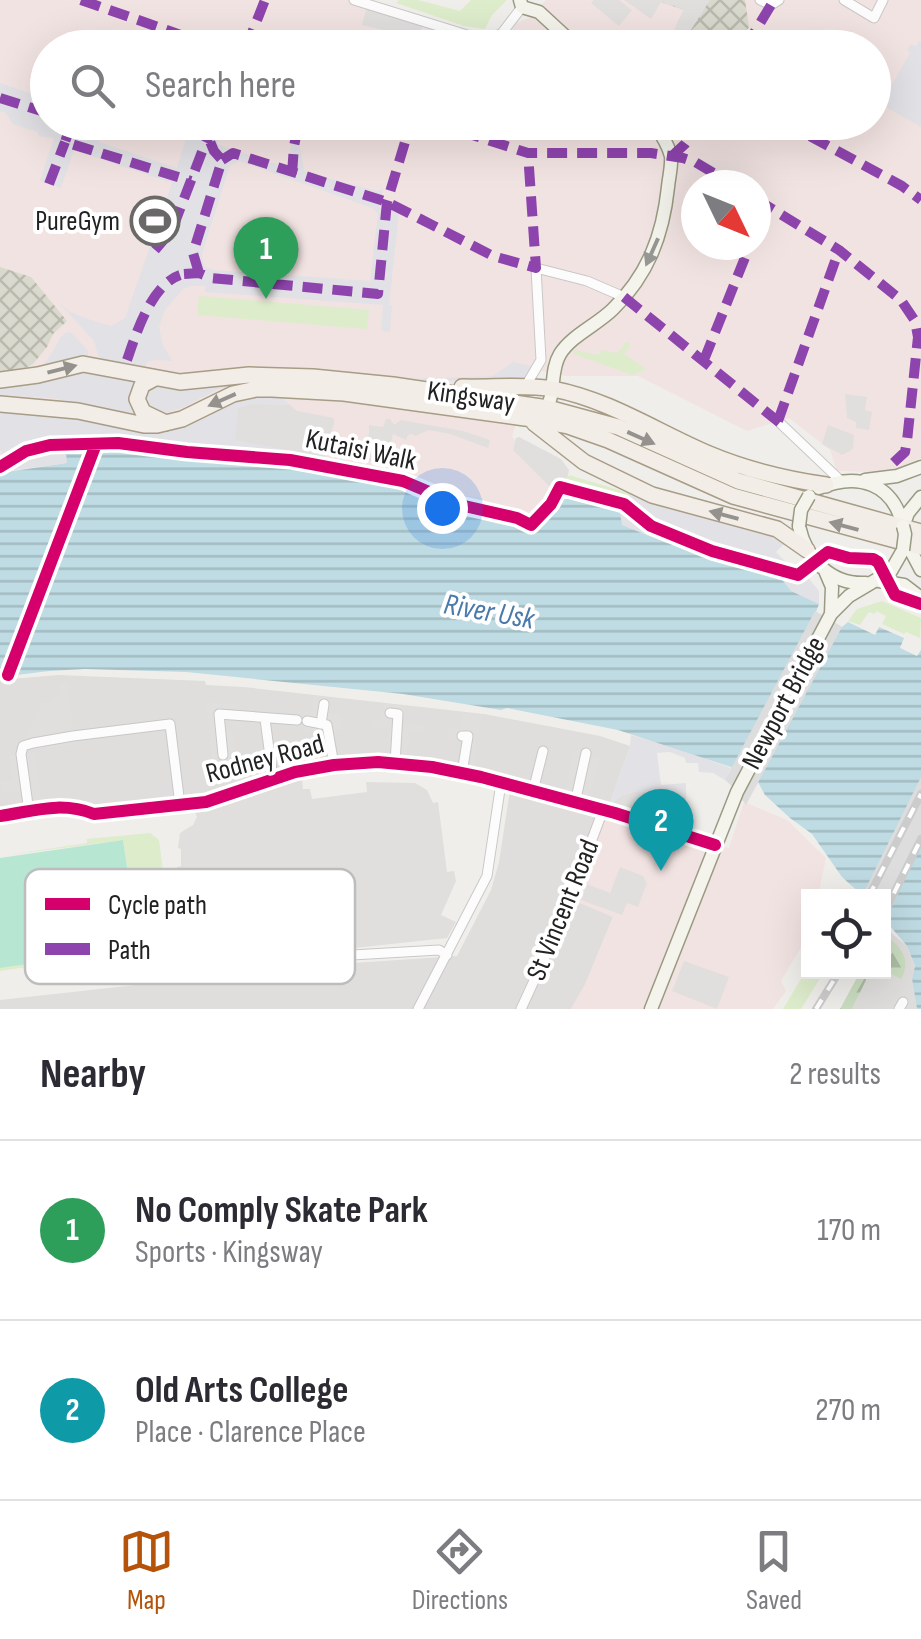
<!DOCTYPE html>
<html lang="en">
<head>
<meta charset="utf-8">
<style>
  body { margin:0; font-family:"Sofia Sans Condensed",sans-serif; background:#f2f2f3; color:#2b2b33 }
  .controls { position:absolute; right:30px; bottom:30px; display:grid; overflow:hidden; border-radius:0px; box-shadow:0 10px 40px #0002 }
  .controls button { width:90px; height:90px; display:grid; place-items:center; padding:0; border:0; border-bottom:2px solid #e1e1e2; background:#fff; color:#2b2b33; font:50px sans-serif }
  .compass { position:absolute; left:681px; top:170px; width:90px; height:90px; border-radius:50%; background:#fff; box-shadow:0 10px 40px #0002; rotate:133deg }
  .you { position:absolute; left:442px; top:508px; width:35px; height:35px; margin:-25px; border:8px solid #fff; border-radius:50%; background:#1a73e8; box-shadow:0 0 0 15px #1a73e833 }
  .badge { display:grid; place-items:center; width:65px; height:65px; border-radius:50%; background:#b45309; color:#fff; font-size:32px; font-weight:700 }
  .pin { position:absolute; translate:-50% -82px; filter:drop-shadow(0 2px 5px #0008) }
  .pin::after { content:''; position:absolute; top:52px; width:35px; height:30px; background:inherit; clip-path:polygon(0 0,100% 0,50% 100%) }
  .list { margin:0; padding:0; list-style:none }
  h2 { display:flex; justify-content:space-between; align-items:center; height:130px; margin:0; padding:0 40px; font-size:42px }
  h2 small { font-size:32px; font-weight:400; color:#7c7c81 }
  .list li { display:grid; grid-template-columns:65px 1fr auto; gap:30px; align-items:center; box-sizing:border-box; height:180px; padding:0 40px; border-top:2px solid #e1e1e2 }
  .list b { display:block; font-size:38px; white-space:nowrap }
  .list p { margin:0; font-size:32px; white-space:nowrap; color:#7c7c81 }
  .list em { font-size:32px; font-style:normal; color:#7c7c81 }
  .icon { flex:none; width:55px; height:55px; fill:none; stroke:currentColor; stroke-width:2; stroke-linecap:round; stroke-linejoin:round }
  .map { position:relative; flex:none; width:921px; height:1009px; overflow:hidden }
  .search { position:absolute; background:#fff; box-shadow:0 10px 40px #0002; left:30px; right:30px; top:30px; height:110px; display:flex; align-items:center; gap:25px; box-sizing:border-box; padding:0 35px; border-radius:55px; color:#7c7c81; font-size:38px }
  .sheet { height:490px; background:#fff }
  nav { display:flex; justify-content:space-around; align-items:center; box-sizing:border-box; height:140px; border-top:2px solid #e1e1e2; background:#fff; font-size:28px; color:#7c7c81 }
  nav a { display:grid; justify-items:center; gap:5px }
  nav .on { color:#b45309 }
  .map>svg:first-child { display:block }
  .residential { fill:#dfdedc }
  .commercial { fill:#f1e3e1; fill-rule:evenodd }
  .construction { fill:url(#construction-cross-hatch) }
  .grass { fill:#ddeccb }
  .forest { fill:url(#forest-firs) }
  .pitch { fill:#b7e6d2 }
  .parking { fill:#e0dfde }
  .plaza { fill:#e2e1e5; fill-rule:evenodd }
  .water { fill:url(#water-rules) }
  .pier { fill:#dedddd }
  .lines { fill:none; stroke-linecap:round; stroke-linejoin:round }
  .street-casing { stroke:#c9c8c7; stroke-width:11 }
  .secondary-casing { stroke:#999a82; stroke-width:15 }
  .primary-casing { stroke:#a79c86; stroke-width:18 }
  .street { stroke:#fdfcfc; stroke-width:9 }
  .secondary { stroke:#f4f4ed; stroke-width:12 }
  .primary { stroke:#f3ede7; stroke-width:15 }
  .rail-casing { stroke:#ccc; stroke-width:8 }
  .rail { stroke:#fff; stroke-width:4; stroke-dasharray:11; stroke-linecap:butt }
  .secondary-bridge-casing { stroke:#999a82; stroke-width:15; stroke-linecap:butt }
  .secondary-bridge { stroke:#f4f4ed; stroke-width:12 }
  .quiet { stroke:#8e44ad; stroke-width:10; stroke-dasharray:20 10; stroke-linecap:butt }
  .cycleway-casing { stroke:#fff; stroke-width:19 }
  .cycleway { stroke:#d6006c; stroke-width:12 }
  .oneway { fill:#969692 }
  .oneway2 { fill:#95928e }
  .labels { text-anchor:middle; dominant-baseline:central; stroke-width:8; stroke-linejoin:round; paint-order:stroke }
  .poi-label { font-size:28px; fill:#222; stroke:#fff; text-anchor:end }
  .street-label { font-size:28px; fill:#222; stroke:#fff }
  .water-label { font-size:30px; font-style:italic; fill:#4a7aab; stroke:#fff }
  .key { fill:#fff; stroke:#bdbdbd; stroke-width:2.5 }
  .key-label { font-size:28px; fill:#222 }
</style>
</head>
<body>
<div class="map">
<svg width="921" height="1009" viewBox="0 0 921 1009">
  <defs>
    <pattern id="construction-cross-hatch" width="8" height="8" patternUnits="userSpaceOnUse" patternTransform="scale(2.5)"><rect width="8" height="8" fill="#d9d9cd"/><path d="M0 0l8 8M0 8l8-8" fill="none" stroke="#babab0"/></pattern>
    <pattern id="forest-firs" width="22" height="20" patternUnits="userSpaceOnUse" patternTransform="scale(2.5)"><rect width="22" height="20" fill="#cbdec1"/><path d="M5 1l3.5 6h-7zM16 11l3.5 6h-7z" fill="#aebea6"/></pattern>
    <pattern id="water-rules" width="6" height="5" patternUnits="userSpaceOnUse" patternTransform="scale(2.5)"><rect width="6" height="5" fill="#bfdbe3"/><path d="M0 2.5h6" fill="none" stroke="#a4bcc2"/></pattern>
  </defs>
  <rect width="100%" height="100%" fill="#f0eeeb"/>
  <path class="residential" d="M58 675 205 681 206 685 244 687 484 714 600 736 630 746 609 805 586 800 528 780 492 772 395 757 372 756 329 760 296 767 215 796 94 814 77 807 0 816V680Z
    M510 790 601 815 613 917 585 985 571 1009H0V1000L308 966 457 956 491 890 499 862Z
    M890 932 907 946 915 967 912 979 917 1009H852L870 972H884V945Z"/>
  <path class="commercial" d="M0 0H349L485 47 48 48V122H874V48L504 47 515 25 522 20 530 18 546 0H921V458L900 467 875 472 837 471 830 450 789 418 747 431 638 376H566L531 369 512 437 559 480 534 525 457 507 325 469 65 449 0 470ZM696 185H756V245H696Z
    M744 802 787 820 826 858 818 896H808V935L781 981 786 991 773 1009H571L585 985 613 917 570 899 603 810 729 848Z"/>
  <path class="construction" d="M662 0H745L749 27 736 47H666L684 10 661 2Z
    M0 267 31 277 67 321 53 334 47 347 33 364 14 374H0Z"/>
  <path class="grass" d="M399 0H418L460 11 471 0H507L492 15 485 29 464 26 396 3Z
    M199 296 369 310 367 329 197 315Z
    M626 342 631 345 624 354 646 369 632 375 574 354V350L599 355 601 350 618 353Z
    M569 475 629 493V499L567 480Z
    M882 601 921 618 920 638 906 632 904 634 882 624 886 616 876 611 875 614 869 612 860 625 848 621 857 609Z
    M150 833 159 840 171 931 168 932 170 943 167 947 0 971V968L139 947 123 840 0 856 87 843V839Z
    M808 967V972H824L801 1009H783Z"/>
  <path class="forest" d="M884 935C901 945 912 960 901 979L884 970Z
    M860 972H870L852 1009H840Z"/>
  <path class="pitch" d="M123 840 139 948 0 968V858Z"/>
  <path class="parking" d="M594 0H619L632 10 619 26 591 3Z
    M624 0H710L680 47 666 48 684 9 661 2 651 19Z
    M367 7 422 26 419 38 362 25Z
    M845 394 867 397 865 410 872 412 869 430 856 428V422L847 418Z
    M251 404 290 405 297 411 334 418V424L327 442V451L323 461 294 456V452L234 440 238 408Z
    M386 419H390L394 425 401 420 463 431 490 440 488 448 450 434 429 430 415 436 412 434 408 435 406 440 393 434 387 460 368 461 366 438 369 434V425L383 427Z
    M828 425 854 435 853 448 850 451 842 455 822 444Z
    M519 437 561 459 569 470 567 480 554 485 552 489 513 450 516 438Z
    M60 683H67L75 744 33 750 26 737 43 702 53 700V696H60Z
    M314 697 327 698 326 712 340 715 342 730 333 732 336 754 319 756 317 732H303L304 711 312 712Z
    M206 702 240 704 241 729H233L232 719 223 720 225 732 233 731 235 758 212 760Z
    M383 704 405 706 403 723 424 726 423 733 411 732 407 754 390 752 389 729 372 727V720L381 721Z
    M463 713 482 715 479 733 476 734 475 767 458 765 461 740 446 738 448 728 461 729Z
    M574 749 600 759 588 797 565 790Z
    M35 752 41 801 32 802 29 790 3 794 1 782 12 780 9 756Z
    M302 778 303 789H310L312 799 367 792 366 782 415 783 427 790 433 803 438 802 447 872 454 871 456 881 441 915 456 922 447 938 308 953 285 949 284 941 238 946V935L234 934 227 923 197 930 186 902 183 903 177 882V867L181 866V849L178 848 180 833 193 825 197 817 195 812Z
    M637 791 659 792 671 796 686 809 694 821 681 827 620 807 612 803 620 796Z
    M620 867 643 876 647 883 638 907 627 903 622 915 581 900 587 884 610 893Z
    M684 961 729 977 717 1009 672 991Z"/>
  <path class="plaza" d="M919 41 921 42V127L881 104 910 53 907 50 911 44 916 46Z
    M0 83 47 99 48 122 104 123 99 142 177 168 188 132 204 137 209 122 225 123 217 144 288 168 294 123H304L299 142 304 170 308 173 377 191 383 188 379 208H392L399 213 389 305 392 306 390 332 381 331 383 305 205 292V286H191L183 289 165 310 159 327 163 345 172 361 155 360 147 362 144 371 100 361 94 341 59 303 70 312 96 322 112 326 125 318 172 183 74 150 61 188 40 181 54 138 39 136 37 132 13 124 6 113 0 111ZM239 161 372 208 378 214 370 281 213 270 205 267 202 258 203 251 230 165Z
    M67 332 72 333 88 351 89 359 42 367 52 353 60 338Z
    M513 362 532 366 526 381H409L408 379 493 376Z
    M79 370 141 379V416L52 398 0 395V383Z
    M276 380 218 389 184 407 166 413 156 414 144 406 146 391 152 385Z
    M255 394H279L290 405 251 404 238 408 235 440 295 452 294 456 323 464 381 473 434 486 457 502 462 495 483 498V503L512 511V507L529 522 554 485 567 480 628 499 629 493 658 504 781 537 785 543 776 552 794 570 805 574 819 591V604L791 591 781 578 669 539 668 543 622 525 562 493 556 505 536 528 485 511 458 512 421 493 383 483 271 462 192 456 190 461 182 460 181 456 147 452H99V448L90 445 89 451H77L67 463 0 472V457L3 456 0 449V407L135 428Z
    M631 735 673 747 731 768 725 780 713 773 699 772 698 763H686L685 758 670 752 657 753 661 785 686 783V809L671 796 659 792 637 791 620 796 609 805 630 746Z"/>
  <path class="water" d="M77 451 147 452 182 456V460L190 461 191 456 271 462 383 483 421 493 457 512 462 509 470 512 485 511 536 528 556 505 561 493 619 508 622 525 667 543 670 538 781 578 791 591 819 604 816 612 842 627 848 622 875 635 879 627 904 638 900 648 917 656 921 650V1009H917L912 979 915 966 907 946 884 919V896H863L842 877 812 834 790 818 765 795 758 782 731 767 618 730 507 708 501 710 403 694 186 672 85 669 49 671 0 677V473L67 463 66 452Z"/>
  <path class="pier" d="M89 445 100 449 15 674 3 676Z
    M815 611 842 627 746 805 733 787 725 780Z
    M921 777V845L884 923V896H862Z"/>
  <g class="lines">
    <g class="street-casing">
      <path id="street" d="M354 0 480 39 491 40 502 33 522 7
        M760 0 771 5 779 0
        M844 0 874 18 883 0
        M525 387 541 360 536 268 587 281 624 297
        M780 423 842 482
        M390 713 398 714 395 763
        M265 719 273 779
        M307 721 327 725 334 765
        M321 724 324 704
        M462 736H468L462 773
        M223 755 219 714 297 720
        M533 791 543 751
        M575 803 586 753
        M29 812 21 754 23 746 33 743 73 736 170 724 180 805
        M0 816C34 811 61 801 94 814L206 802 295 772 334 765 378 762 432 767 481 777 615 813 715 845
        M317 957 439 950 447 955
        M418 1009 487 876 501 783
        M521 1009 562 920 603 810
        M899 1009 903 1002"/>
    </g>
    <g class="secondary-casing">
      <path id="secondary" d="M520 0 522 7 539 12 578 48
        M544 412C557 395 549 372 560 354 572 335 597 325 613 309 648 275 663 235 668 187 669 177 672 165 671 156 668 144 660 132 653 122
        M865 480 897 476 921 467
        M819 488C858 472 893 483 903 526
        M904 524 908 513 921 497
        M799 526C806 559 831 585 866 583
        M912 553 921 570
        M826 573 832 587 831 614
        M879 581 904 585 921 598
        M651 1009 737 792 831 614 849 596 891 571 903 550"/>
    </g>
    <g class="primary-casing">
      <path id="primary" d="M155 378 142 385 137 399 143 412 166 423
        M0 380 38 375 83 364 180 382 249 375 313 377 393 385 548 408 618 427 738 481 921 532
        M462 387C490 388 526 384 553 389 610 400 657 432 709 454 747 470 785 479 826 485
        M0 404 78 411 144 425H157L182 419 233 394 256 389H272L344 393 525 418 568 426 608 440 733 496 921 547
        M534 423 584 462 652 495 777 529 807 550"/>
    </g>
    <use href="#street" class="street"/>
    <use href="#secondary" class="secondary"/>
    <use href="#primary" class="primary"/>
    <g class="rail-casing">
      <path id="rail" d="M869 896 921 794
        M884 913 921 839
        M816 1009 839 972"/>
    </g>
    <use href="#rail" class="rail"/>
    <g class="secondary-bridge-casing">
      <path id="secondary-bridge" d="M799 526 801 510 809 496
        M903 550 905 534 903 526"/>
    </g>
    <use href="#secondary-bridge" class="secondary-bridge"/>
    <path class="quiet" d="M81 0 218 48
      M246 48 265 0
      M745 48 771 5
      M0 98 48 113
      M72 122 65 142 191 181
      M432 122 528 153H651L683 158 695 162 734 185
      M784 122 902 186 921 200
      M671 157 685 144 701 122
      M222 160 233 153 387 202 493 256 536 268 528 153
      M292 174 294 146 299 122
      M49 184 65 142
      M756 199 839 250 901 300 915 321 918 337 907 441 905 452 890 466
      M756 230 766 205
      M155 250 172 230 205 144 216 122
      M199 273 193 253 222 160 214 151 209 139
      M184 274 199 273 211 278 378 294 387 202 411 122
      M624 297 780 423
      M127 360C136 334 151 285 180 275
      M704 360 750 245
      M778 421 839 250"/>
    <g class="cycleway-casing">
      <path id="cycleway" d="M0 467 26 451 50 445 118 443 187 452 290 460 403 481 460 505 517 518 531 525 551 504 560 487 624 504 651 526 712 551 798 575 828 552 849 558 873 559 878 562 895 595 921 604
        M8 675 96 444
        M0 816C34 811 61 801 94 814L206 802 295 772 334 765 378 762 432 767 481 777 615 813 715 845"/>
    </g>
    <use href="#cycleway" class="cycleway"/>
  </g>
  <defs><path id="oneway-solid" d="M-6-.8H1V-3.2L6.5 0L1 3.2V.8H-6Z" transform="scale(2.5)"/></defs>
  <use class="oneway" href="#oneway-solid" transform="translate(652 252) rotate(114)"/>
  <g class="oneway2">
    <use href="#oneway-solid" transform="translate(62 369) rotate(-14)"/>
    <use href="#oneway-solid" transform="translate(222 400) rotate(156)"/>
    <use href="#oneway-solid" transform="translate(641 438) rotate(24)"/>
    <use href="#oneway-solid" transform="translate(724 515) rotate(-165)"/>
    <use href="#oneway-solid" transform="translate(844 526) rotate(-165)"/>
  </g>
  <defs>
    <g id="stadium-ring" transform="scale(2.5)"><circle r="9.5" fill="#fff" stroke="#6a6968" stroke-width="1.5"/><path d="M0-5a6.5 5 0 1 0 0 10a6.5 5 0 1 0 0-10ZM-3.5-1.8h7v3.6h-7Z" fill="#6a6968"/></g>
  </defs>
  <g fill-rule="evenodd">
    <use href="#stadium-ring" x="155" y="221"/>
  </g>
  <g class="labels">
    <g class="poi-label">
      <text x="120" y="221">PureGym</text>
    </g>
    <g class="street-label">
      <text transform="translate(471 397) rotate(8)">Kingsway</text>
      <text transform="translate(361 450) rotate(12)">Kutaisi Walk</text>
      <text transform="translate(784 703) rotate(-62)">Newport Bridge</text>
      <text transform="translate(265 759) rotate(-15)">Rodney Road</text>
      <text transform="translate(563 910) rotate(-68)">St Vincent Road</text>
    </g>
    <g class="water-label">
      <text transform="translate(489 612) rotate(10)">River Usk</text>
    </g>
  </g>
  <rect x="25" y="869" width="330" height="115" rx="15" class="key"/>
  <rect x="45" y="898" width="45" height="12" fill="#d6006c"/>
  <rect x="45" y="943" width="45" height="12" fill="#8e44ad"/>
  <g class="key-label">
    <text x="108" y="914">Cycle path</text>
    <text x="108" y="959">Path</text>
  </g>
</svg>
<div class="controls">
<button><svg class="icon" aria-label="locate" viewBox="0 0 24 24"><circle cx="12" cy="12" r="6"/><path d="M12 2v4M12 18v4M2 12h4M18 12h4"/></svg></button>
</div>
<svg class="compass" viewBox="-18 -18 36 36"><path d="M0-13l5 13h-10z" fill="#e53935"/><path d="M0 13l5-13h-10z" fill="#7c7c81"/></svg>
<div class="you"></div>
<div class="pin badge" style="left:266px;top:299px;background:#2e9e5b">1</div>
<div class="pin badge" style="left:661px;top:871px;background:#0f9aa8">2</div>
<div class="search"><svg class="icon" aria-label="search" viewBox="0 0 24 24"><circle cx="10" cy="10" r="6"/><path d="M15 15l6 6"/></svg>Search here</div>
</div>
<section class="sheet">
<h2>Nearby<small>2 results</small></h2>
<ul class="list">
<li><span class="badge" style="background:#2e9e5b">1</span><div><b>No Comply Skate Park</b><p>Sports · Kingsway</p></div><em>170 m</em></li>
<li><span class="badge" style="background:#0f9aa8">2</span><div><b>Old Arts College</b><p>Place · Clarence Place</p></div><em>270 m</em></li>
</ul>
</section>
<nav>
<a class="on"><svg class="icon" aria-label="map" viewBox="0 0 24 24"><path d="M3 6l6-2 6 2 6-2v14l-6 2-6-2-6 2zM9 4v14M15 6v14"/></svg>Map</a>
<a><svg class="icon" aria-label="directions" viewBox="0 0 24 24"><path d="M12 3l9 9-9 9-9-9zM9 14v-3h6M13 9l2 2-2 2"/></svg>Directions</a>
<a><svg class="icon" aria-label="saved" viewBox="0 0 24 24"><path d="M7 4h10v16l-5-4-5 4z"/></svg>Saved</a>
</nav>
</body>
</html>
